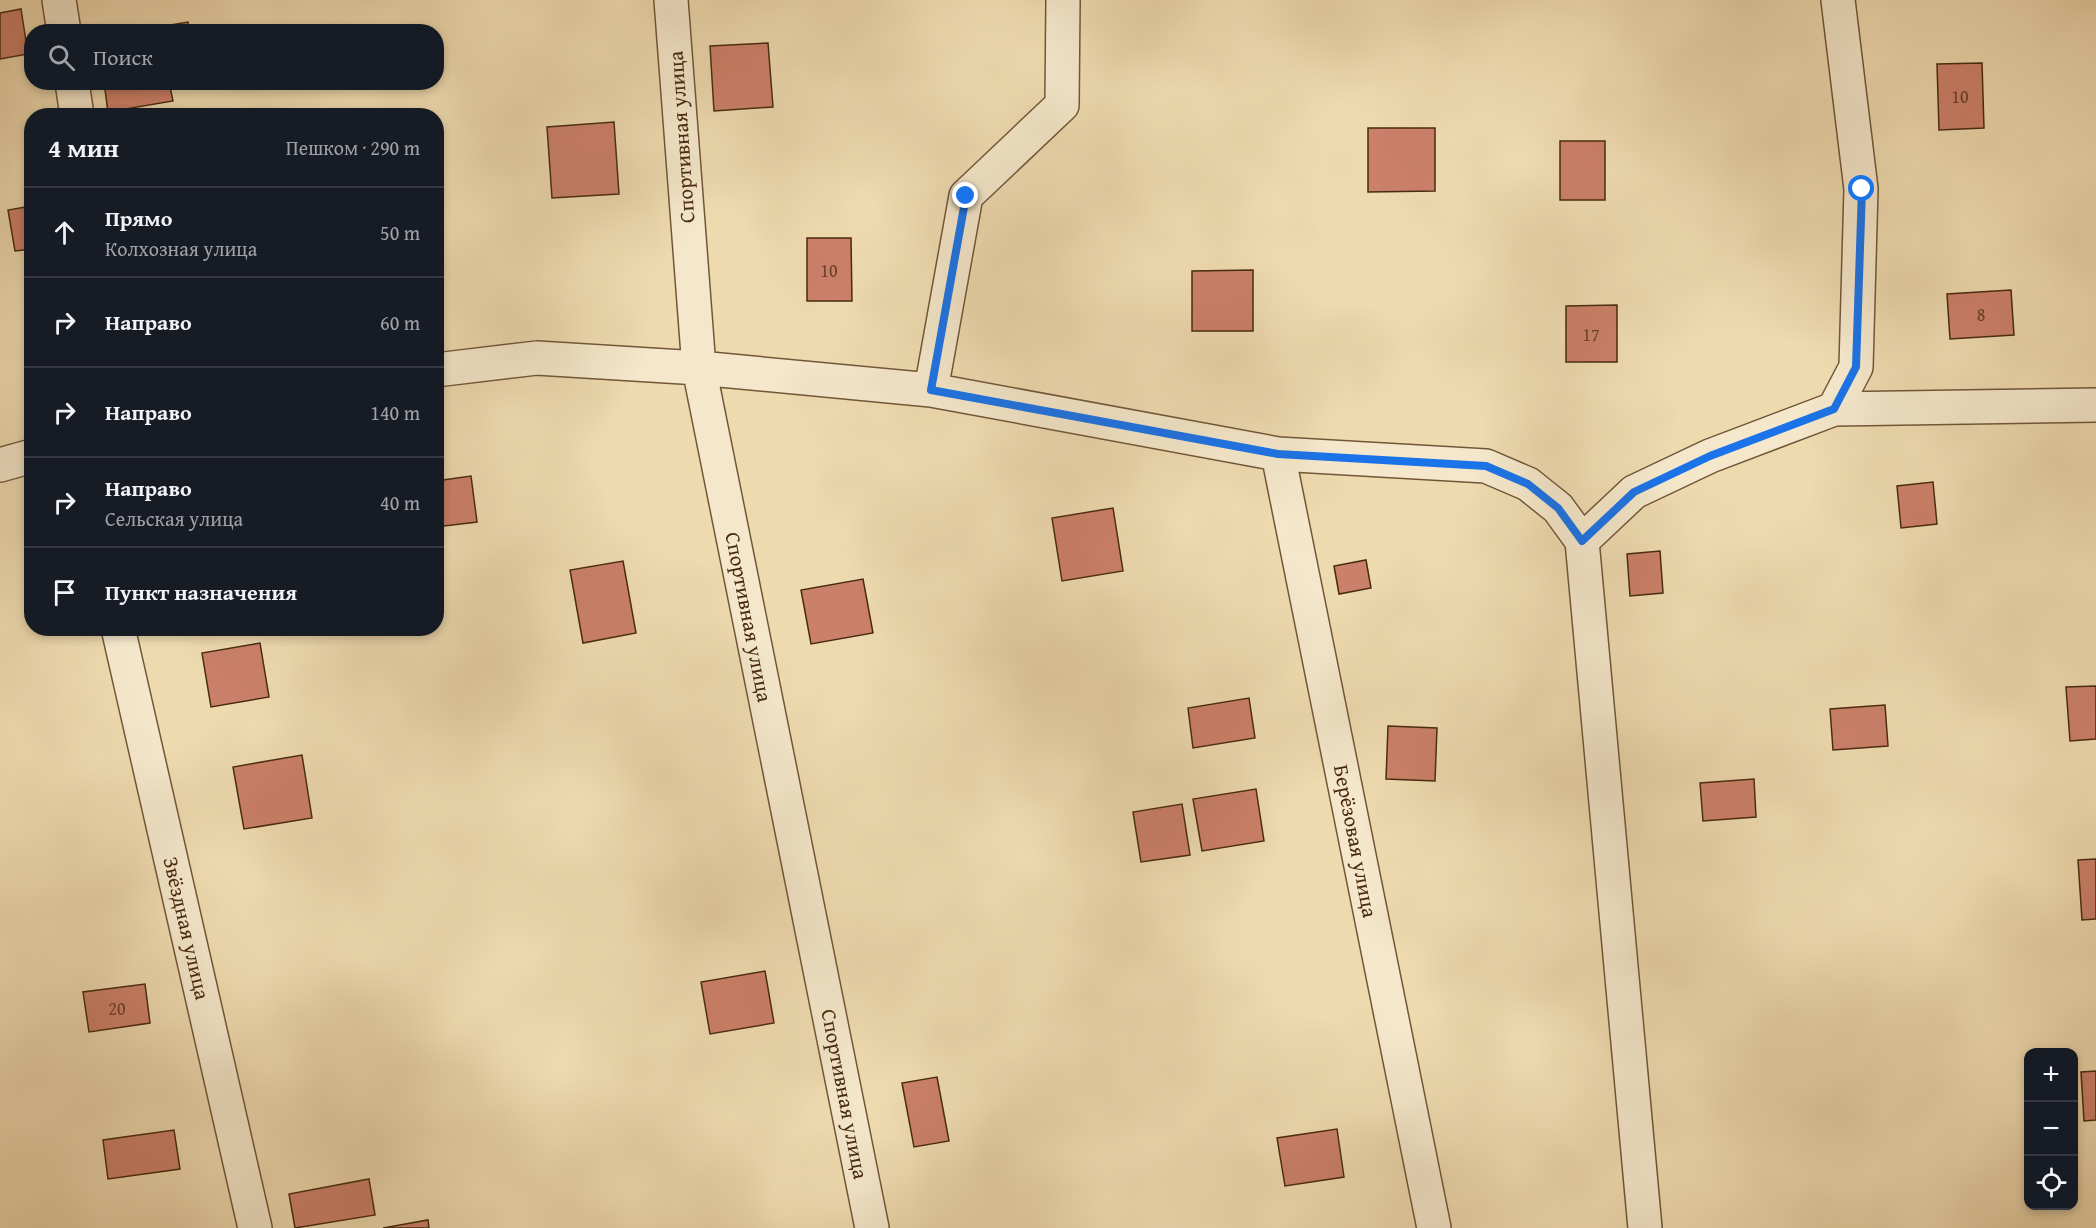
<!DOCTYPE html>
<html lang="ru">
<head>
<meta charset="utf-8">
<style>
  body { margin:0; font-family:"Gentium Book Plus",serif; background:#20242c; color:#f1f3f6 }
  .controls { position:absolute; right:18px; bottom:18px; display:grid; overflow:hidden; border-radius:12px; box-shadow:0 3px 9px #0003 }
  .controls button { width:54px; height:54px; display:grid; place-items:center; padding:0; border:0; border-bottom:2px solid #363941; background:#171b24; color:#f1f3f6; font:30px sans-serif }
  .stop { position:absolute; width:18px; height:18px; margin:-14px; border:4px solid #1a73e8; border-radius:50%; background:#fff }
  .stop.end { background:#1a73e8; border-color:#fff; box-shadow:0 2px 6px #0008 }
  .list { margin:0; padding:0; list-style:none }
  h2 { display:flex; justify-content:space-between; align-items:center; height:78px; margin:0; padding:0 24px; font-size:26px }
  h2 small { font-size:20px; font-weight:400; color:#9ea1a6 }
  .list li { display:grid; grid-template-columns:39px 1fr auto; gap:18px; align-items:center; box-sizing:border-box; height:90px; padding:0 24px; border-top:2px solid #363941 }
  .list b { display:block; font-size:22px; white-space:nowrap }
  .list p { margin:0; font-size:20px; white-space:nowrap; color:#9ea1a6 }
  .list em { font-size:20px; font-style:normal; color:#9ea1a6 }
  .icon { flex:none; width:33px; height:33px; fill:none; stroke:currentColor; stroke-width:2; stroke-linecap:round; stroke-linejoin:round }
  .map { position:relative; flex:none; width:2096px; height:1228px; overflow:hidden }
  .search { position:absolute; background:#171b24; box-shadow:0 3px 9px #0003; left:24px; top:24px; width:420px; height:66px; display:flex; align-items:center; gap:15px; box-sizing:border-box; padding:0 21px; border-radius:24px; color:#9ea1a6; font-size:22px }
  .panel { position:absolute; background:#171b24; box-shadow:0 3px 9px #0003; left:24px; top:108px; width:420px; height:528px; border-radius:24px }
  .map>svg:first-child { display:block }
  .building { fill:#cb8069; stroke:#482a11; stroke-width:1.5 }
  .lines { fill:none; stroke-linecap:round; stroke-linejoin:round }
  .minor-casing { stroke:#725638; stroke-width:36 }
  .minor { stroke:#f4e7cb; stroke-width:33 }
  .route { stroke:#1a73e8; stroke-width:8 }
  .labels { text-anchor:middle; dominant-baseline:central; stroke-width:4.5; stroke-linejoin:round; paint-order:stroke }
  .number-label { font-size:18px; fill:#694027 }
  .street-label { font-size:21px; fill:#482a11; stroke:#f4e7cb }
</style>
</head>
<body>
<div class="map">
<svg width="2096" height="1228" viewBox="0 0 2096 1228">
  <rect width="100%" height="100%" fill="#eedaaf"/>
  <filter id="stains"><feTurbulence type="fractalNoise" baseFrequency=".00333" numOctaves="4"/><feColorMatrix values="0 0 0 0 .2 0 0 0 0 .09 0 0 0 0 .02 0 0 0 .5 -.17"/></filter>
  <radialGradient id="worn" r=".72"><stop offset=".6" stop-color="#630" stop-opacity="0"/><stop offset="1" stop-color="#630" stop-opacity=".3"/></radialGradient>
  <path class="building" d="M21 9 28 54 0 59V13Z
    M188 22 189 32H127Z
    M768 43 773 107 714 111 710 46Z
    M1982 63 1984 128 1939 130 1937 64Z
    M104 82H169L173 101 108 112Z
    M614 122 619 194 552 198 547 127Z
    M1368 128H1435V191L1368 192Z
    M1560 141H1605V200H1560Z
    M32 206V249L15 251 8 210Z
    M807 238H851L852 301H807Z
    M1253 270V331H1192V271Z
    M2011 290 2014 335 1950 339 1947 294Z
    M1617 305V362H1566V306Z
    M471 476 477 522 436 527V481Z
    M1933 482 1937 524 1901 528 1897 486Z
    M1113 508 1123 571 1062 581 1052 518Z
    M1660 551 1663 593 1630 596 1627 554Z
    M1366 560 1371 588 1339 594 1334 566Z
    M623 561 636 633 583 643 570 570Z
    M863 579 873 633 811 644 801 590Z
    M260 643 269 697 211 707 202 653Z
    M2096 686V739L2070 741 2066 687Z
    M1249 698 1255 738 1193 748 1188 708Z
    M1885 705 1888 746 1833 750 1830 709Z
    M1388 726 1437 728 1435 781 1386 779Z
    M302 755 312 818 244 829 233 767Z
    M1754 779 1756 817 1703 821 1700 783Z
    M1256 789 1264 841 1202 851 1193 799Z
    M1182 804 1190 855 1141 862 1133 812Z
    M2096 859V919L2082 920 2078 860Z
    M765 971 774 1023 710 1034 701 982Z
    M145 984 150 1023 89 1032 83 992Z
    M2096 1071V1120L2084 1121 2081 1072Z
    M937 1077 949 1141 914 1147 902 1083Z
    M1337 1129 1344 1177 1285 1186 1277 1138Z
    M174 1130 180 1169 108 1179 103 1140Z
    M369 1179 375 1215 295 1228 289 1194Z
    M428 1220 429 1228H383Z"/>
  <g class="lines">
    <g class="minor-casing">
      <path id="minor" d="M59 0 64 32
        M671 0 699 368 872 1228
        M72 82 77 116
        M436 370 537 358 699 368 931 390 1278 454 1486 466 1528 484 1558 508 1582 541 1634 492 1710 456 1834 409 2096 405
        M931 390 966 196 1062 105 1063 0
        M1834 409 1856 367 1861 189 1838 0
        M1278 454 1434 1228
        M0 465 32 456
        M1582 541 1645 1228
        M118 628 255 1228"/>
    </g>
    <use href="#minor" class="minor"/>
  </g>
  <g class="lines">
    <path class="route" d="M966 196 931 390 1278 454 1486 466 1528 484 1558 508 1582 541 1634 492 1710 456 1834 409 1856 367 1862 189"/>
  </g>
  <g class="labels">
    <g class="number-label">
      <text x="1960" y="96">10</text>
      <text x="829" y="270">10</text>
      <text x="1981" y="314">8</text>
      <text x="1591" y="334">17</text>
      <text x="117" y="1008">20</text>
    </g>
    <g class="street-label">
      <text transform="translate(681 137) rotate(-94)">Спортивная улица</text>
      <text transform="translate(749 617) rotate(79)">Спортивная улица</text>
      <text transform="translate(1356 841) rotate(79)">Берёзовая улица</text>
      <text transform="translate(187 928) rotate(77)">Звёздная улица</text>
      <text transform="translate(845 1094) rotate(79)">Спортивная улица</text>
    </g>
  </g>
  <rect width="100%" height="100%" filter="url(#stains)"/>
  <rect width="100%" height="100%" fill="url(#worn)"/>
</svg>
<div class="controls">
<button>+</button>
<button>−</button>
<button><svg class="icon" aria-label="locate" viewBox="0 0 24 24"><circle cx="12" cy="12" r="6"/><path d="M12 2v4M12 18v4M2 12h4M18 12h4"/></svg></button>
</div>
<div class="stop" style="left:1862px;top:189px"></div>
<div class="stop end" style="left:966px;top:196px"></div>
<div class="search"><svg class="icon" aria-label="search" viewBox="0 0 24 24"><circle cx="10" cy="10" r="6"/><path d="M15 15l6 6"/></svg>Поиск</div>
<section class="panel">
<h2>4 мин<small>Пешком · 290 m</small></h2>
<ul class="list">
<li><svg class="icon" aria-label="ahead" viewBox="0 0 24 24"><path d="M12 20V5M6 11l6-6 6 6"/></svg><div><b>Прямо</b><p>Колхозная улица</p></div><em>50 m</em></li>
<li><svg class="icon" aria-label="right" viewBox="0 0 24 24"><path d="M7 20v-9h11M14 6l5 5-5 5"/></svg><div><b>Направо</b></div><em>60 m</em></li>
<li><svg class="icon" aria-label="right" viewBox="0 0 24 24"><path d="M7 20v-9h11M14 6l5 5-5 5"/></svg><div><b>Направо</b></div><em>140 m</em></li>
<li><svg class="icon" aria-label="right" viewBox="0 0 24 24"><path d="M7 20v-9h11M14 6l5 5-5 5"/></svg><div><b>Направо</b><p>Сельская улица</p></div><em>40 m</em></li>
<li><svg class="icon" aria-label="arrive" viewBox="0 0 24 24"><path d="M6 21V4h12l-3 4 3 4H6"/></svg><div><b>Пункт назначения</b></div></li>
</ul>
</section>
</div>
</body>
</html>
